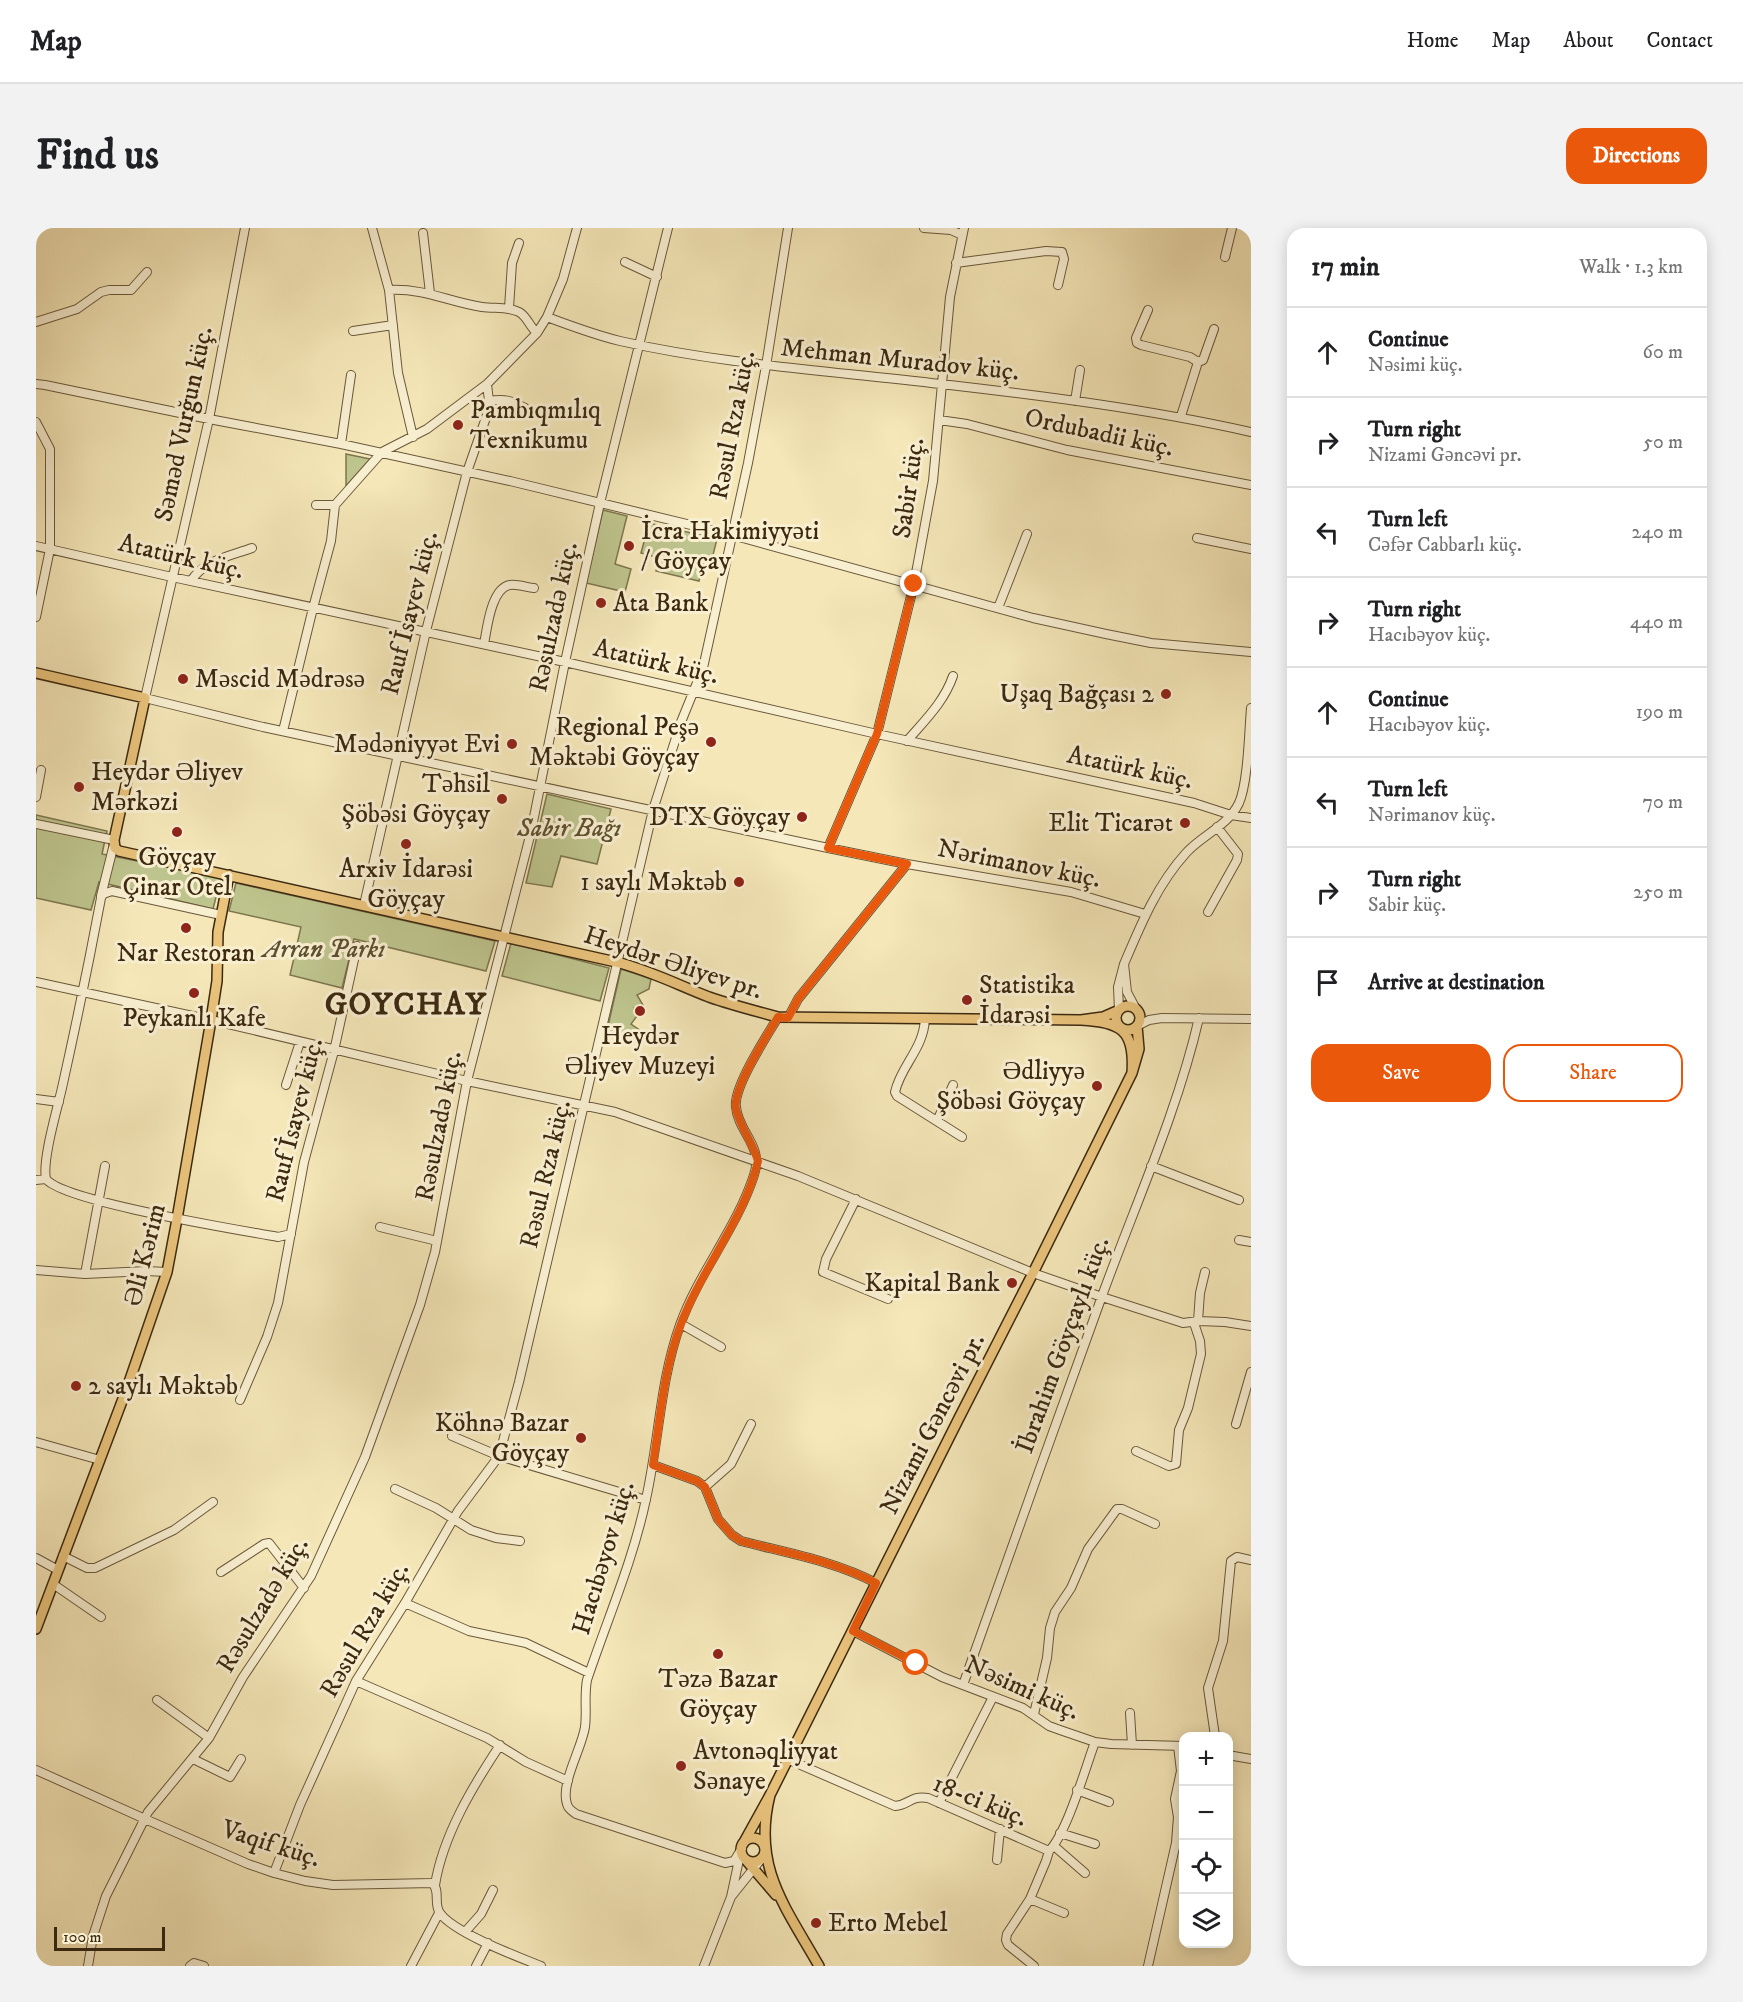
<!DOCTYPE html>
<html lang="en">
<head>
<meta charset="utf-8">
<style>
  body { margin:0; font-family:"IM FELL DW Pica",serif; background:#f2f2f2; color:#202124 }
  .controls { position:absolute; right:18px; bottom:18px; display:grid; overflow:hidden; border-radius:12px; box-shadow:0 3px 15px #0003 }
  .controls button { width:54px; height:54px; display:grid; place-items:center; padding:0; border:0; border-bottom:2px solid #e0e0e0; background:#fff; color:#202124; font:30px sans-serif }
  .scale { position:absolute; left:18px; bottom:15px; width:111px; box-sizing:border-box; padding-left:6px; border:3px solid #3c2910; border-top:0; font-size:16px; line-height:21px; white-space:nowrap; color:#3c2910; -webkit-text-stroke:4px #f8efd1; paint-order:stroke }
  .stop { position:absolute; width:18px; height:18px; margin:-14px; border:4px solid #ea580c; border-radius:50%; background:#fff }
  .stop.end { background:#ea580c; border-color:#fff; box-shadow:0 2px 6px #0008 }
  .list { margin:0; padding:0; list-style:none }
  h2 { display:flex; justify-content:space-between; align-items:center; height:78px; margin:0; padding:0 24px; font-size:26px }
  h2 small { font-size:20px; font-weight:400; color:#757577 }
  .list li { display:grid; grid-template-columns:39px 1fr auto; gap:18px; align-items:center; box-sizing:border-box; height:90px; padding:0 24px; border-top:2px solid #e0e0e0 }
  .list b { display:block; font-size:22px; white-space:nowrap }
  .list p { margin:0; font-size:20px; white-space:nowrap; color:#757577 }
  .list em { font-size:20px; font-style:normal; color:#757577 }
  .actions { display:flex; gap:12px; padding:18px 24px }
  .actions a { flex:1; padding:14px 0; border:2px solid #ea580c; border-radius:18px; text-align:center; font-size:21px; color:#ea580c }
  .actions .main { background:#ea580c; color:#fff }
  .icon { flex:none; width:33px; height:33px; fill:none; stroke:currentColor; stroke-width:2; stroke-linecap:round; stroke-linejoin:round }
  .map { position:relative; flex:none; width:1215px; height:1738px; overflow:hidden; border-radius:18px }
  header { display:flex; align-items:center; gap:36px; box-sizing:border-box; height:84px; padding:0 30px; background:#fff; border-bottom:2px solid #e0e0e0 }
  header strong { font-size:28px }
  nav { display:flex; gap:33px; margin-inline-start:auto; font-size:21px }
  .intro { display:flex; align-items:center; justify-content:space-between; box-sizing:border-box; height:144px; padding:0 36px }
  h1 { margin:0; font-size:42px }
  .button { padding:15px 27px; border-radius:18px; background:#ea580c; color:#fff; font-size:21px; font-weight:700 }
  main { display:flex; gap:36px; padding:0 36px }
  aside { flex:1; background:#fff; border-radius:18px; box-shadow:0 3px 15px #0003 }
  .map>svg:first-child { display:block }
  .green { fill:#bec48d; stroke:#7d764e; stroke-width:1.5 }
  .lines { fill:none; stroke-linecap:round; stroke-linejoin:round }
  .minor-casing { stroke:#6a583a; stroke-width:10 }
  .major-casing { stroke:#3c2910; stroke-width:12 }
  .minor { stroke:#f8efd1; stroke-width:8 }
  .major { stroke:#eac47c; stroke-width:9 }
  .route { stroke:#ea580c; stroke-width:8 }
  .poi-dot { fill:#8f2418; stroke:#f8efd1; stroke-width:2 }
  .labels { text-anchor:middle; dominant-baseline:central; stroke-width:6; stroke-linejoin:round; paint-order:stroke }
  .street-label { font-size:26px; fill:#3c2910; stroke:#f8efd1 }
  .poi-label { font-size:26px; fill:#3c2910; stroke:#f8efd1; text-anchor:end }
  .park-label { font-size:26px; font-style:italic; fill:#5c502f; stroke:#f8efd1 }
  .district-label { font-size:32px; font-weight:bold; letter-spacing:1.5px; fill:#3c2910; stroke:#f8efd1 }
</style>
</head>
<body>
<header>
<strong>Map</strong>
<nav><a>Home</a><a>Map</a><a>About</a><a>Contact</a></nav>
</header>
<div class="intro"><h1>Find us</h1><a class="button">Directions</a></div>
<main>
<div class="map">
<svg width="1215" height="1738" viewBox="0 0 1215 1738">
  <rect width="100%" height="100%" fill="#f5e7b8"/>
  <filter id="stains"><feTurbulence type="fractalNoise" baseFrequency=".00333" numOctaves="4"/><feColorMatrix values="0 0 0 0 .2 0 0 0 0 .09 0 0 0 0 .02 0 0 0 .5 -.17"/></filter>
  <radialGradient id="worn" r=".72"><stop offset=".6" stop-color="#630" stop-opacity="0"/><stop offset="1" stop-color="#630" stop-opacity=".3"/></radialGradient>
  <path class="green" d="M310 226 334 231 310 258Z
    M567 282 591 288 579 336 595 341 589 364 550 355Z
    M613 295 681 311 676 331 669 330 663 353 620 343 623 330 605 325Z
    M511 566 575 581 561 636 525 628 516 659 490 655Z
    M0 587 71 603 66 626 185 650 177 681 63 654 55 682 0 670Z
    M200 655 459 713 450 743 318 711 306 760 254 747 265 699 193 683Z
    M475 715 573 740 564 773 466 748Z
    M585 741 615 751 613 761 601 767 607 777 598 780 601 788 595 796 608 805 605 815 570 807Z"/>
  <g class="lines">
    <g class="minor-casing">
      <path id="minor" d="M209 0 173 191 109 470 227 499 792 620 871 636 1035 664 1109 686
        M336 0 353 62 362 145 377 209
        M888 0 915 2 926 7
        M387 5 394 65
        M1189 29 1196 0
        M589 34 621 49
        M920 35 1010 23 1026 24 1028 31 1022 57
        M353 62C388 60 413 74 446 79 458 81 471 78 483 84 491 88 493 98 501 105
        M473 80 476 35 483 15
        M1112 82 1100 110 1101 115 1105 117 1154 129 1162 134
        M511 89C535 98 559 107 584 113 690 137 798 143 905 156 1009 168 1112 181 1215 204
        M0 94 41 81 65 64 73 62H95L111 44
        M317 103 357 97
        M0 156 9 157 173 191 305 216 474 253 696 307 997 390 1070 406 1115 415 1215 424
        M453 173C469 170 476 173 489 180
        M1039 173 1044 142
        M1145 188 1162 134 1167 132 1178 101
        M903 192 931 196 1031 222 1215 257
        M0 194 14 221V321L0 389
        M305 216 315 147
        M280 277H299
        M1161 310 1215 321
        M0 318 136 349 529 434 841 506 1158 575 1195 587 1215 590
        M155 353C168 332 194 328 216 320
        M962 380 991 306
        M448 416C451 401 455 360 474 357 481 356 490 359 498 360
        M247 503 277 380 295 313 299 277 346 224 391 201 451 156 501 105 511 89 527 51 541 0
        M871 513C889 492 908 474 917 448
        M0 569 5 542
        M0 596 78 612
        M792 620 841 506 878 356 897 253 914 69 928 0
        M65 668 78 616
        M328 677 390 403 431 244 453 181V173L451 156
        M1172 684 1201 632 1202 626 1181 599
        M1088 736C1105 696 1121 657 1150 625 1166 607 1192 598 1203 575 1212 555 1213 504 1215 480
        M0 754 175 792 431 853 579 884 762 948 997 1045 1066 1069 1147 1095 1162 1093 1189 1094 1215 1098
        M1083 782 1082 759 1088 736 1091 764 1100 781
        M752 790 762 771 871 636
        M889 790C888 821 865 837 859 864L861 868 926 909
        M1101 798 1113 792 1126 790 1215 791
        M250 857 264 814
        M0 871 23 874
        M901 893 917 857
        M1115 938 1203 972
        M10 951C6 932 21 882 26 860 40 797 53 734 65 670L67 666 76 663 185 687
        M10 951C28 974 205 1002 242 1009L255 1006
        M0 952 10 951
        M820 971 790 1031 787 1044 852 1071
        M344 999 401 1013
        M1203 1012 1215 1014
        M0 1042 49 1046 110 1043 131 1044
        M49 1046 69 938
        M1162 1093 1164 1065 1169 1044
        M645 1096 685 1119
        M204 1172 231 1109 242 1075 268 934 298 823 321 718
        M1200 1196 1215 1144
        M416 1208 463 1228 610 1272
        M0 1214 64 1232
        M1100 1223 1133 1238 1140 1236 1143 1202 1152 1180 1165 1126 1164 1113 1158 1095
        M617 1237 661 1253 669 1259 682 1291 696 1307 705 1313C751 1325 798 1333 840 1355
        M669 1259 695 1236 715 1196
        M359 1261 400 1280 435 1302 460 1310 484 1313
        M27 1328 51 1340H59L138 1302 177 1274
        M0 1330 22 1342
        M185 1344 228 1316 233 1315 268 1360
        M17 1356 65 1389
        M369 1375 433 1403 490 1415 553 1445
        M817 1403 906 1449 987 1480 1013 1498 1024 1502 1059 1514 1075 1516 1148 1518
        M320 1453 451 1510 490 1534 532 1553
        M927 1457C973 1328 1019 1197 1066 1068 1099 977 1141 885 1163 790
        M121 1472 173 1510
        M1094 1485 1096 1517
        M998 1486 1011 1430 1014 1400 1019 1384 1035 1360 1052 1321 1081 1281H1086L1119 1296
        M1179 1508 1172 1460 1187 1413 1195 1333 1201 1329 1215 1332
        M1192 1527 1215 1531
        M157 1531 194 1549 205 1531
        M751 1531 859 1578C874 1577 874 1567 892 1570L1013 1623C1031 1605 1049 1541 1059 1514
        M0 1542 109 1591 212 1636 238 1645 269 1653 297 1657 396 1655C405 1662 397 1676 404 1685 418 1705 482 1729 505 1738
        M1041 1562 1073 1574
        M903 1575 957 1469
        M1024 1605 1059 1616
        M1018 1618 1049 1645
        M706 1620 698 1633 689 1635 540 1586C536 1583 532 1581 531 1576 524 1556 546 1520 549 1499 551 1483 548 1468 551 1452 571 1392 597 1333 610 1271 623 1213 624 1153 644 1097 663 1044 701 1000 718 947 728 918 702 904 700 879 697 859 731 808 742 789
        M1013 1623 1010 1633 994 1671 1028 1685
        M704 1627 695 1669 726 1630
        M961 1632 964 1601
        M238 1645 264 1577 320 1453 369 1375 422 1283 463 1228 483 1154 617 582 645 494 667 440 712 235 730 138 752 0
        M399 1657C407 1607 437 1558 464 1517
        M994 1671 971 1706 970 1712 972 1717 998 1738
        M429 1704 445 1686 457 1662
        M52 1738 57 1708 70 1668 112 1584 173 1510 207 1449 275 1348 329 1229 384 1077 399 1024 431 853 495 604 529 434 564 275 632 0
        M154 1738 158 1735 168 1738
        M375 1738 403 1685
        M440 1738 452 1715
        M668 1738 695 1669
        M1112 1738 1140 1615 1142 1589 1139 1571 1145 1543 1142 1518"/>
    </g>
    <g class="major-casing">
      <path id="major" d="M0 445 109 470 78 612 79 620 83 623 580 734C613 742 642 757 673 769 696 777 719 783 742 789L1045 792
        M1080 790a12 12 0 1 1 24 0a12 12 0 1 1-24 0Z
        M1083 782 1067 789 1045 792C1085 794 1099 802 1096 845L1103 821 1101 798
        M0 1401 91 1160 131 1044 141 991 175 792 181 753 182 704 193 647
        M734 1567 922 1192 997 1045 1096 845
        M705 1622a12 12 0 1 1 24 0a12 12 0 1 1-24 0Z
        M707 1616 734 1567C716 1639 749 1678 783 1738
        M710 1632 740 1667"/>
    </g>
    <use href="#minor" class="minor"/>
    <use href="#major" class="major"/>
  </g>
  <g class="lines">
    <path class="route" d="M878 356 841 506 792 620 871 636 762 771 752 790 742 789C731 808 696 861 700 881 704 899 717 915 722 933 710 985 675 1029 653 1077 629 1127 625 1183 617 1237L661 1253 669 1259 682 1291 696 1307 705 1313C751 1325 798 1333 840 1355L817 1403 880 1435"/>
  </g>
  <g class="poi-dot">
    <circle cx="422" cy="197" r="6"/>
    <circle cx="593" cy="318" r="6"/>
    <circle cx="565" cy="375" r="6"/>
    <circle cx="147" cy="451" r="6"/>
    <circle cx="1130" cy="466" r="6"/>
    <circle cx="675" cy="514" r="6"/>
    <circle cx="476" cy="516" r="6"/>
    <circle cx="43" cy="559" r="6"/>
    <circle cx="466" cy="571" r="6"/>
    <circle cx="766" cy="589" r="6"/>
    <circle cx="1149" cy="595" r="6"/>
    <circle cx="141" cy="604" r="6"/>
    <circle cx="370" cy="616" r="6"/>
    <circle cx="703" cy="654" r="6"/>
    <circle cx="150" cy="700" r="6"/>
    <circle cx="158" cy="765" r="6"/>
    <circle cx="931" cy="772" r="6"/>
    <circle cx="604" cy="783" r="6"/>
    <circle cx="1061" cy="858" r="6"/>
    <circle cx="976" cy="1055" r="6"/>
    <circle cx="40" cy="1158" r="6"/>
    <circle cx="545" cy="1210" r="6"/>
    <circle cx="682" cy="1426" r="6"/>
    <circle cx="645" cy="1538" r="6"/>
    <circle cx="780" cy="1695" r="6"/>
  </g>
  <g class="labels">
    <g class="street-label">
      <text transform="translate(864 132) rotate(6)">Mehman Muradov küç.</text>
      <text transform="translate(148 196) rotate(-78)">Səməd Vurğun küç.</text>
      <text transform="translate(697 197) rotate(-79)">Rəsul Rza küç.</text>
      <text transform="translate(1063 205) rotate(12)">Ordubadii küç.</text>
      <text transform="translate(873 260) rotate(-82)">Sabir küç.</text>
      <text transform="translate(145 329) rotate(13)">Atatürk küç.</text>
      <text transform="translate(374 385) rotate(-76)">Rauf İsayev küç.</text>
      <text transform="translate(518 389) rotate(-78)">Rəsulzadə küç.</text>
      <text transform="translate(620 434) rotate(13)">Atatürk küç.</text>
      <text transform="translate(1094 540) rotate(12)">Atatürk küç.</text>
      <text transform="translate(983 636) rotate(11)">Nərimanov küç.</text>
      <text transform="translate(637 735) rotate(18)">Heydər Əliyev pr.</text>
      <text transform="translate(259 892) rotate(-76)">Rauf İsayev küç.</text>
      <text transform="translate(403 898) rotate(-79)">Rəsulzadə küç.</text>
      <text transform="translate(510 946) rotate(-77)">Rəsul Rza küç.</text>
      <text transform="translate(109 1027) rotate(-76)">Əli Kərim</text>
      <text transform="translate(1027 1117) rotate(-70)">İbrahim Göyçaylı küç.</text>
      <text transform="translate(897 1196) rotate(-63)">Nizami Gəncəvi pr.</text>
      <text transform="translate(568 1330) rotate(-73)">Hacıbəyov küç.</text>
      <text transform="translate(227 1377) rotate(-59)">Rəsulzadə küç.</text>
      <text transform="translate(329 1402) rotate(-60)">Rəsul Rza küç.</text>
      <text transform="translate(986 1460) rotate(24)">Nəsimi küç.</text>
      <text transform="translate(944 1573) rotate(22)">18-ci küç.</text>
      <text transform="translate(235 1616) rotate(18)">Vaqif küç.</text>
    </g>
    <g class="poi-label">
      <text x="434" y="182" text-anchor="start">Pambıqmılıq<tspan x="434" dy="30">Texnikumu</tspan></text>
      <text x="605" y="303" text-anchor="start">İcra Hakimiyyəti<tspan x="605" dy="30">/ Göyçay</tspan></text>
      <text x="577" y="375" text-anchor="start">Ata Bank</text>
      <text x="159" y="451" text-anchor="start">Məscid Mədrəsə</text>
      <text x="1118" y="466">Uşaq Bağçası 2</text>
      <text x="663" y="499">Regional Peşə<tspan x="663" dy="30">Məktəbi Göyçay</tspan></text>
      <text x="464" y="516">Mədəniyyət Evi</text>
      <text x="55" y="544" text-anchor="start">Heydər Əliyev<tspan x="55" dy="30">Mərkəzi</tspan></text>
      <text x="454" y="556">Təhsil<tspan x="454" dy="30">Şöbəsi Göyçay</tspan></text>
      <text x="754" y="589">DTX Göyçay</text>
      <text x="1137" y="595">Elit Ticarət</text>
      <text x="141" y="629" text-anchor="middle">Göyçay<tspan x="141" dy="30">Çinar Otel</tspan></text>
      <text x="370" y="641" text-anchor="middle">Arxiv İdarəsi<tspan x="370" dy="30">Göyçay</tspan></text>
      <text x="691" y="654">1 saylı Məktəb</text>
      <text x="150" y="725" text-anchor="middle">Nar Restoran</text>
      <text x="943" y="757" text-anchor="start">Statistika<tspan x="943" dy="30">İdarəsi</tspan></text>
      <text x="158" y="790" text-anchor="middle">Peykanlı Kafe</text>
      <text x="604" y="808" text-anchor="middle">Heydər<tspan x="604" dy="30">Əliyev Muzeyi</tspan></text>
      <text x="1049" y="843">Ədliyyə<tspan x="1049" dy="30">Şöbəsi Göyçay</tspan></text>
      <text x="964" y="1055">Kapital Bank</text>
      <text x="52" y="1158" text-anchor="start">2 saylı Məktəb</text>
      <text x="533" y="1195">Köhnə Bazar<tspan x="533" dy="30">Göyçay</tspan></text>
      <text x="682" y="1451" text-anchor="middle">Təzə Bazar<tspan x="682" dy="30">Göyçay</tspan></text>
      <text x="657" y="1523" text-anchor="start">Avtonəqliyyat<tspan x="657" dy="30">Sənaye</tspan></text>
      <text x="792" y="1695" text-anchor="start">Erto Mebel</text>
    </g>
    <g class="park-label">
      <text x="533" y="600">Sabir Bağı</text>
      <text x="288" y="721">Arran Parkı</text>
    </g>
    <g class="district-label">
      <text x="370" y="777">GOYCHAY</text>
    </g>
  </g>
  <rect width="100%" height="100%" filter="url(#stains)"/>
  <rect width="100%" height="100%" fill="url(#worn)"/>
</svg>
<div class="controls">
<button>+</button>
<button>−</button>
<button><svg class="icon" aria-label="locate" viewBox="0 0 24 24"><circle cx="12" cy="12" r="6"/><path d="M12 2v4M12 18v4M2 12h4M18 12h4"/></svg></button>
<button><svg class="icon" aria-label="layers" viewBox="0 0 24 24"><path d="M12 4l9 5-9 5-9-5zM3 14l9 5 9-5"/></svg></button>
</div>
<div class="scale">100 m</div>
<div class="stop" style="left:880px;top:1435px"></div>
<div class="stop end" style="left:878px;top:356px"></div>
</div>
<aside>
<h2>17 min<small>Walk · 1.3 km</small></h2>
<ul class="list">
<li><svg class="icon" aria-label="ahead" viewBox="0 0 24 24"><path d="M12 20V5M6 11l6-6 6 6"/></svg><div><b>Continue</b><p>Nəsimi küç.</p></div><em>60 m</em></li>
<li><svg class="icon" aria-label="right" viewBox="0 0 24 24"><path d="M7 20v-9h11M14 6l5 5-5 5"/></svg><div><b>Turn right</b><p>Nizami Gəncəvi pr.</p></div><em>50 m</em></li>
<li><svg class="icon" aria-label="left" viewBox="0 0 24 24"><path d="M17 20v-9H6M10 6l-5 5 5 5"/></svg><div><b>Turn left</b><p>Cəfər Cabbarlı küç.</p></div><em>240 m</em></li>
<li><svg class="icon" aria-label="right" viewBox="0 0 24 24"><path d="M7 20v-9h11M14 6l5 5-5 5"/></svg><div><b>Turn right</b><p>Hacıbəyov küç.</p></div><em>440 m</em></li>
<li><svg class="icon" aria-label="ahead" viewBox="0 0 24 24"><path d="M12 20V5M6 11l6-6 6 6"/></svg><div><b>Continue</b><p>Hacıbəyov küç.</p></div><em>190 m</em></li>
<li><svg class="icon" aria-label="left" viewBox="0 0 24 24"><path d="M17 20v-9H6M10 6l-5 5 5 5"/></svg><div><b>Turn left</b><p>Nərimanov küç.</p></div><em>70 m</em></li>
<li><svg class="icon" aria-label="right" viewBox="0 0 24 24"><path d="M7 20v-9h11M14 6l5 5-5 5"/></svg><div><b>Turn right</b><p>Sabir küç.</p></div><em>250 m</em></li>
<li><svg class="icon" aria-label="arrive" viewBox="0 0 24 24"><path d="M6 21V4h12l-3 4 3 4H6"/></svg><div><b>Arrive at destination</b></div></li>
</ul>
<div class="actions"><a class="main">Save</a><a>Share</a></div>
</aside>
</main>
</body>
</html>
